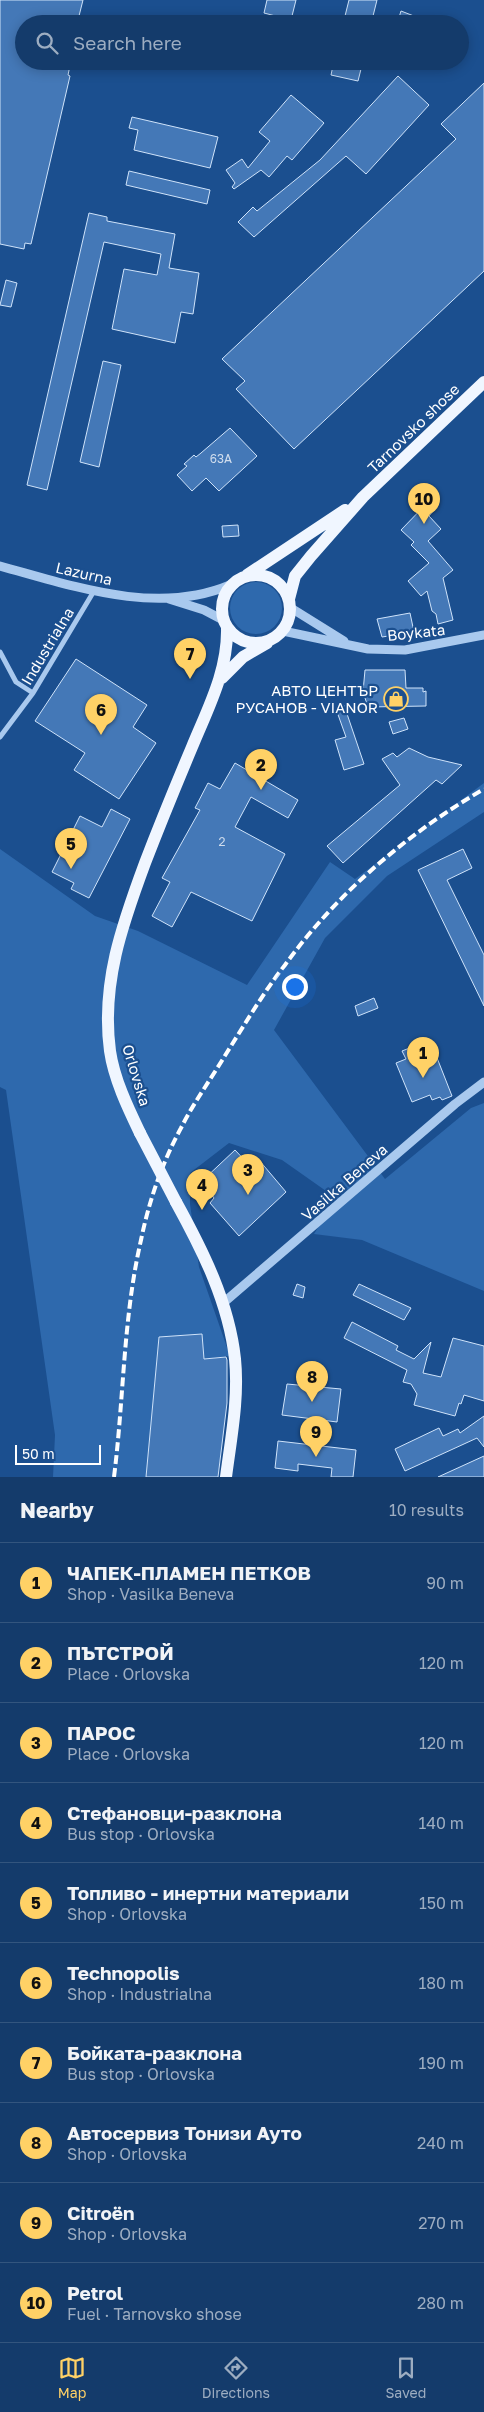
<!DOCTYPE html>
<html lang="en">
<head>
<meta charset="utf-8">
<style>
  body { margin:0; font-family:"Golos Text",sans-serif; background:#1d4271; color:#f1f3f6 }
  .scale { position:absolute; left:15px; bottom:12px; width:86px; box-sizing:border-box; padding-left:5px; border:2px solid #fff; border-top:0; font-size:14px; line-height:18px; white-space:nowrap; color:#fff; -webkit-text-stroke:4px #1b4f8f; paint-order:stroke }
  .you { position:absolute; left:294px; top:986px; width:18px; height:18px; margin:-12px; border:4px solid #fff; border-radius:50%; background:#1a73e8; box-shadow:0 0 0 8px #1a73e833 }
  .badge { display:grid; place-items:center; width:32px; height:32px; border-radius:50%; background:#ffd166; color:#111; font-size:16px; font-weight:700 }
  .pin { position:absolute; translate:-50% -41px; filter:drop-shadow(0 1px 2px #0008) }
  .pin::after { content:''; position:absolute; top:26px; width:18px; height:15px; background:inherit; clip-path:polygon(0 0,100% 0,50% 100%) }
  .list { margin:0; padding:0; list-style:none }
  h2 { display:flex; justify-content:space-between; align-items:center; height:65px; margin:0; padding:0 20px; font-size:21px }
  h2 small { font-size:16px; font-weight:400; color:#9dadc1 }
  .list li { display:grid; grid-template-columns:32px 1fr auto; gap:15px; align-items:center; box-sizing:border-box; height:80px; padding:0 20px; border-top:1px solid #33557e }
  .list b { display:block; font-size:19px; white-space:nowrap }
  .list p { margin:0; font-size:16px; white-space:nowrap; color:#9dadc1 }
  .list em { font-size:16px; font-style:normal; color:#9dadc1 }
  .icon { flex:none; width:28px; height:28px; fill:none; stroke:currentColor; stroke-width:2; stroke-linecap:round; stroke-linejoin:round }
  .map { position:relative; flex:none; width:484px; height:1477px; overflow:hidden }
  .search { position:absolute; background:#143b6b; box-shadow:0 2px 12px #0003; left:15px; right:15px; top:15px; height:55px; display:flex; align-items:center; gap:12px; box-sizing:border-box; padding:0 18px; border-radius:28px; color:#9dadc1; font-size:19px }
  .sheet { height:865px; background:#143b6b }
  nav { display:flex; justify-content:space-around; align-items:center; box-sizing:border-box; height:70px; border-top:1px solid #33557e; background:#143b6b; font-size:14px; color:#9dadc1 }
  nav a { display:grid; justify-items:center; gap:2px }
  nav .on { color:#ffd166 }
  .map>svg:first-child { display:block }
  .green { fill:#2e69ad }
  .building { fill:#4478b7; stroke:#cfe3fa }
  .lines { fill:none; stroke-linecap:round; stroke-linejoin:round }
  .minor { stroke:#a9c9ee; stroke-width:5 }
  .tertiary { stroke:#a9c9ee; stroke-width:9 }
  .primary { stroke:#f0f6ff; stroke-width:12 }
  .rail { stroke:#fff; stroke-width:4; stroke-dasharray:9 4; stroke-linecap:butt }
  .primary-bridge { stroke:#f0f6ff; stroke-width:12 }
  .labels { text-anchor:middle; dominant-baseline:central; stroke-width:4.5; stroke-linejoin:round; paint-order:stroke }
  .number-label { font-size:12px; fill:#d0dded }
  .street-label { font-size:15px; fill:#fff; stroke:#1b4f8f }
  .poi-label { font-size:15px; fill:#fff; stroke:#1b4f8f; text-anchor:end }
</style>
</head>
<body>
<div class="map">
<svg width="484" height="1477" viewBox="0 0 484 1477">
  <rect width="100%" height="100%" fill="#1b4f8f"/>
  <path class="green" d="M230 608a26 26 0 1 1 52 0a26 26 0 1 1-52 0Z
    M484 783V812L387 876 325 938 274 1030 385 1179 471 1108 484 1103V1291L362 1240 314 1234 336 1198 282 1160 229 1143 190 1173V1204L199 1267 230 1356 204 1359 202 1334 159 1337 146 1477H53L55 1435 6 1090 0 1087V849L95 916 138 931 247 985 330 862 355 879Z"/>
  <path class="building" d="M0 0H83L77 24H24V61H71L68 75 70 76 31 244 25 243 24 249 0 244Z
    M267 0H296L291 20 264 13Z
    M349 0H377L371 24H343Z
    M401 11 432 23V24H397Z
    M334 61H363L358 81 331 75Z
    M398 76 429 105 366 174 346 156 254 237 238 222 253 207 257 211 320 160Z
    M484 83V271L294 449 236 389 245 381 222 359 456 139 441 124Z
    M291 95 324 123 292 160 287 156 269 177 261 170 234 189 232 187 235 183 226 170 242 159 248 168 270 141 259 132Z
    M132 117 218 137 210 168 134 150 138 130 129 128Z
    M129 171 210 190 207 204 126 185Z
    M89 213 107 217V221L175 234 169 268 199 273 193 314 181 312 175 343 112 329 124 269 157 275 161 254 104 242 47 490 27 485Z
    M6 280 17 283 11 307 0 305Z
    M103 361 121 365 99 467 80 462Z
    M230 428 257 456 219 491 206 478 192 491 177 475 187 466 184 464 194 455 196 457 201 453Z
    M428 502 435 509 429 516 441 529 428 541 453 570 443 578 453 620 438 624 436 614 432 611 427 591 421 596 408 581 429 563 411 545 414 542 401 530Z
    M238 525 239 536 223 537 222 526Z
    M410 613 414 632 382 637 377 619Z
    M76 659 147 705 133 727 156 743 119 799 74 770 85 753 35 721Z
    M365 670H405L406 688H423V692L426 691V706L368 707 363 692Z
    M344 705 364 764 344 770 335 740 346 737 336 709Z
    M404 718 408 729 393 734 389 722Z
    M409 748 428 757 462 765 442 784 436 780 343 863 327 846 400 785 382 759 393 753 397 757Z
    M235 763 298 800 288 818 251 797 235 827 285 854 252 921 191 892 172 927 152 916 170 882 162 878 200 810 195 808 208 783 220 789Z
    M111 809 130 819 89 898 71 889 74 883 52 872 80 816 102 827Z
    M463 849 472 868 447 880 484 955V1006L418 870Z
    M374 998 378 1008 358 1016 355 1006Z
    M430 1040 452 1096 442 1100 440 1097 432 1100 430 1095 412 1102 396 1063 406 1059 402 1051Z
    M235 1150 251 1167 259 1160 286 1192 239 1236 210 1203 214 1198 202 1181Z
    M297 1284 305 1287 303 1298 293 1295Z
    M359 1284 411 1308 404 1320 353 1295Z
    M352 1322 398 1346 396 1350 414 1359 431 1342 423 1373 441 1377 453 1338 484 1346V1401L464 1395 461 1404 459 1403 455 1416 414 1405 417 1394 411 1384 403 1382 407 1370 344 1338Z
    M202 1334 204 1359 226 1357 227 1360V1403L218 1477H146L159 1337Z
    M287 1384 341 1389 337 1422 282 1415Z
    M484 1416V1447L477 1438 405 1471 395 1449 439 1428 443 1436 458 1429 460 1433Z
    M278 1441 356 1450 353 1477H331L332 1468 298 1464V1471L275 1468Z
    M484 1456V1477H438Z"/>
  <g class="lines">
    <path class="minor" d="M0 652 16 682 33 693
      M0 737 33 693 94 591"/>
    <path class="tertiary" d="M0 566C73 586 157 616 230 585
      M169 599 204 610 223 620
      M291 608 344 641
      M283 631 368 649 405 650 484 635
      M222 1304 455 1104 484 1082"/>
    <path class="primary" d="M222 609a34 34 0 1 1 68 0a34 34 0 1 1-68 0Z
      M247 575 345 510
      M289 599 295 576 311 556 363 497 484 382
      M222 678 243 657 267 643
      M140 1133C128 1108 114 1079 110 1051 101 984 122 925 145 863 160 824 176 785 192 747 208 708 228 671 227 628
      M176 1202C203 1251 229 1303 235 1359 239 1398 231 1438 226 1477"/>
    <path class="rail" d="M114 1477C124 1398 123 1318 141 1240 149 1201 162 1163 181 1128 194 1102 211 1079 226 1054 245 1024 263 993 285 965 337 893 408 833 484 789"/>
    <path class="primary-bridge" d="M140 1133 176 1202"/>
  </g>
  <defs>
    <g id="shop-ring" transform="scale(1.25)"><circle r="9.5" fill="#1b4f8f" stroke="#ffd166" stroke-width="1.5"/><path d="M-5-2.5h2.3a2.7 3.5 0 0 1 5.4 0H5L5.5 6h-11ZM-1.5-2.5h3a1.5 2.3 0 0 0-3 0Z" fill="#ffd166"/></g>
  </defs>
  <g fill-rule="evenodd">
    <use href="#shop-ring" x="396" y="699"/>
  </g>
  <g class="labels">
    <g class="number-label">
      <text x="221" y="458">63А</text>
      <text x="222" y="841">2</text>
    </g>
    <g class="street-label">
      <text transform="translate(413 428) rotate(-44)">Tarnovsko shose</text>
      <text transform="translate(84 573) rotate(13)">Lazurna</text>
      <text transform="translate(416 632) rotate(-6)">Boykata</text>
      <text transform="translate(47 646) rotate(-59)">Industrialna</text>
      <text transform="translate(137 1075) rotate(73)">Orlovska</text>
      <text transform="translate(344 1182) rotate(-41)">Vasilka Beneva</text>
    </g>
    <g class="poi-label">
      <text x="378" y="690">АВТО ЦЕНТЪР<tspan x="378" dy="17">РУСАНОВ - VIANOR</tspan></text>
    </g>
  </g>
</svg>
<div class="scale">50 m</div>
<div class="you"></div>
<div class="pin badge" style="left:423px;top:1078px">1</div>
<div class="pin badge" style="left:261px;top:790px">2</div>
<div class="pin badge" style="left:248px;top:1195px">3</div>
<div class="pin badge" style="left:202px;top:1210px">4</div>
<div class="pin badge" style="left:71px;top:869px">5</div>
<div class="pin badge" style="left:101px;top:735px">6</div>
<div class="pin badge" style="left:190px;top:679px">7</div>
<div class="pin badge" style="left:312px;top:1402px">8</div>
<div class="pin badge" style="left:316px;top:1457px">9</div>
<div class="pin badge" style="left:424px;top:524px">10</div>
<div class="search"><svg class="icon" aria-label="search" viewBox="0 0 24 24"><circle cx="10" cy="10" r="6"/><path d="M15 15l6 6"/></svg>Search here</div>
</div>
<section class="sheet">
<h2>Nearby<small>10 results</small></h2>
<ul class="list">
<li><span class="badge">1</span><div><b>ЧАПЕК-ПЛАМЕН ПЕТКОВ</b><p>Shop · Vasilka Beneva</p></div><em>90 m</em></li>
<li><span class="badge">2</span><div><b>ПЪТСТРОЙ</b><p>Place · Orlovska</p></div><em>120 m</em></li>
<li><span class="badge">3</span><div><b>ПАРОС</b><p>Place · Orlovska</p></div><em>120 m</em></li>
<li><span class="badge">4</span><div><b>Стефановци-разклона</b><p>Bus stop · Orlovska</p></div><em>140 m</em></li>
<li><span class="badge">5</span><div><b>Топливо - инертни материали</b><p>Shop · Orlovska</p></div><em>150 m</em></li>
<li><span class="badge">6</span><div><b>Technopolis</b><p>Shop · Industrialna</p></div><em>180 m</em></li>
<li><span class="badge">7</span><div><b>Бойката-разклона</b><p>Bus stop · Orlovska</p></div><em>190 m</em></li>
<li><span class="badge">8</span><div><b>Автосервиз Тонизи Ауто</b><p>Shop · Orlovska</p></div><em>240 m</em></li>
<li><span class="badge">9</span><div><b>Citroën</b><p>Shop · Orlovska</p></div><em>270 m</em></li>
<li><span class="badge">10</span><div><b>Petrol</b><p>Fuel · Tarnovsko shose</p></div><em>280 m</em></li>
</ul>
</section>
<nav>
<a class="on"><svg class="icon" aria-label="map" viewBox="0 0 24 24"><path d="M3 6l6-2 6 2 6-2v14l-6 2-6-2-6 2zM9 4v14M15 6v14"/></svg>Map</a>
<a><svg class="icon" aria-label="directions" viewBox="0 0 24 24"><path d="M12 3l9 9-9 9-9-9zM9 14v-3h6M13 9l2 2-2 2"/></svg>Directions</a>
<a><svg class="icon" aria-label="saved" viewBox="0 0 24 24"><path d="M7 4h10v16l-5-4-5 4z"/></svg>Saved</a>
</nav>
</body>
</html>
